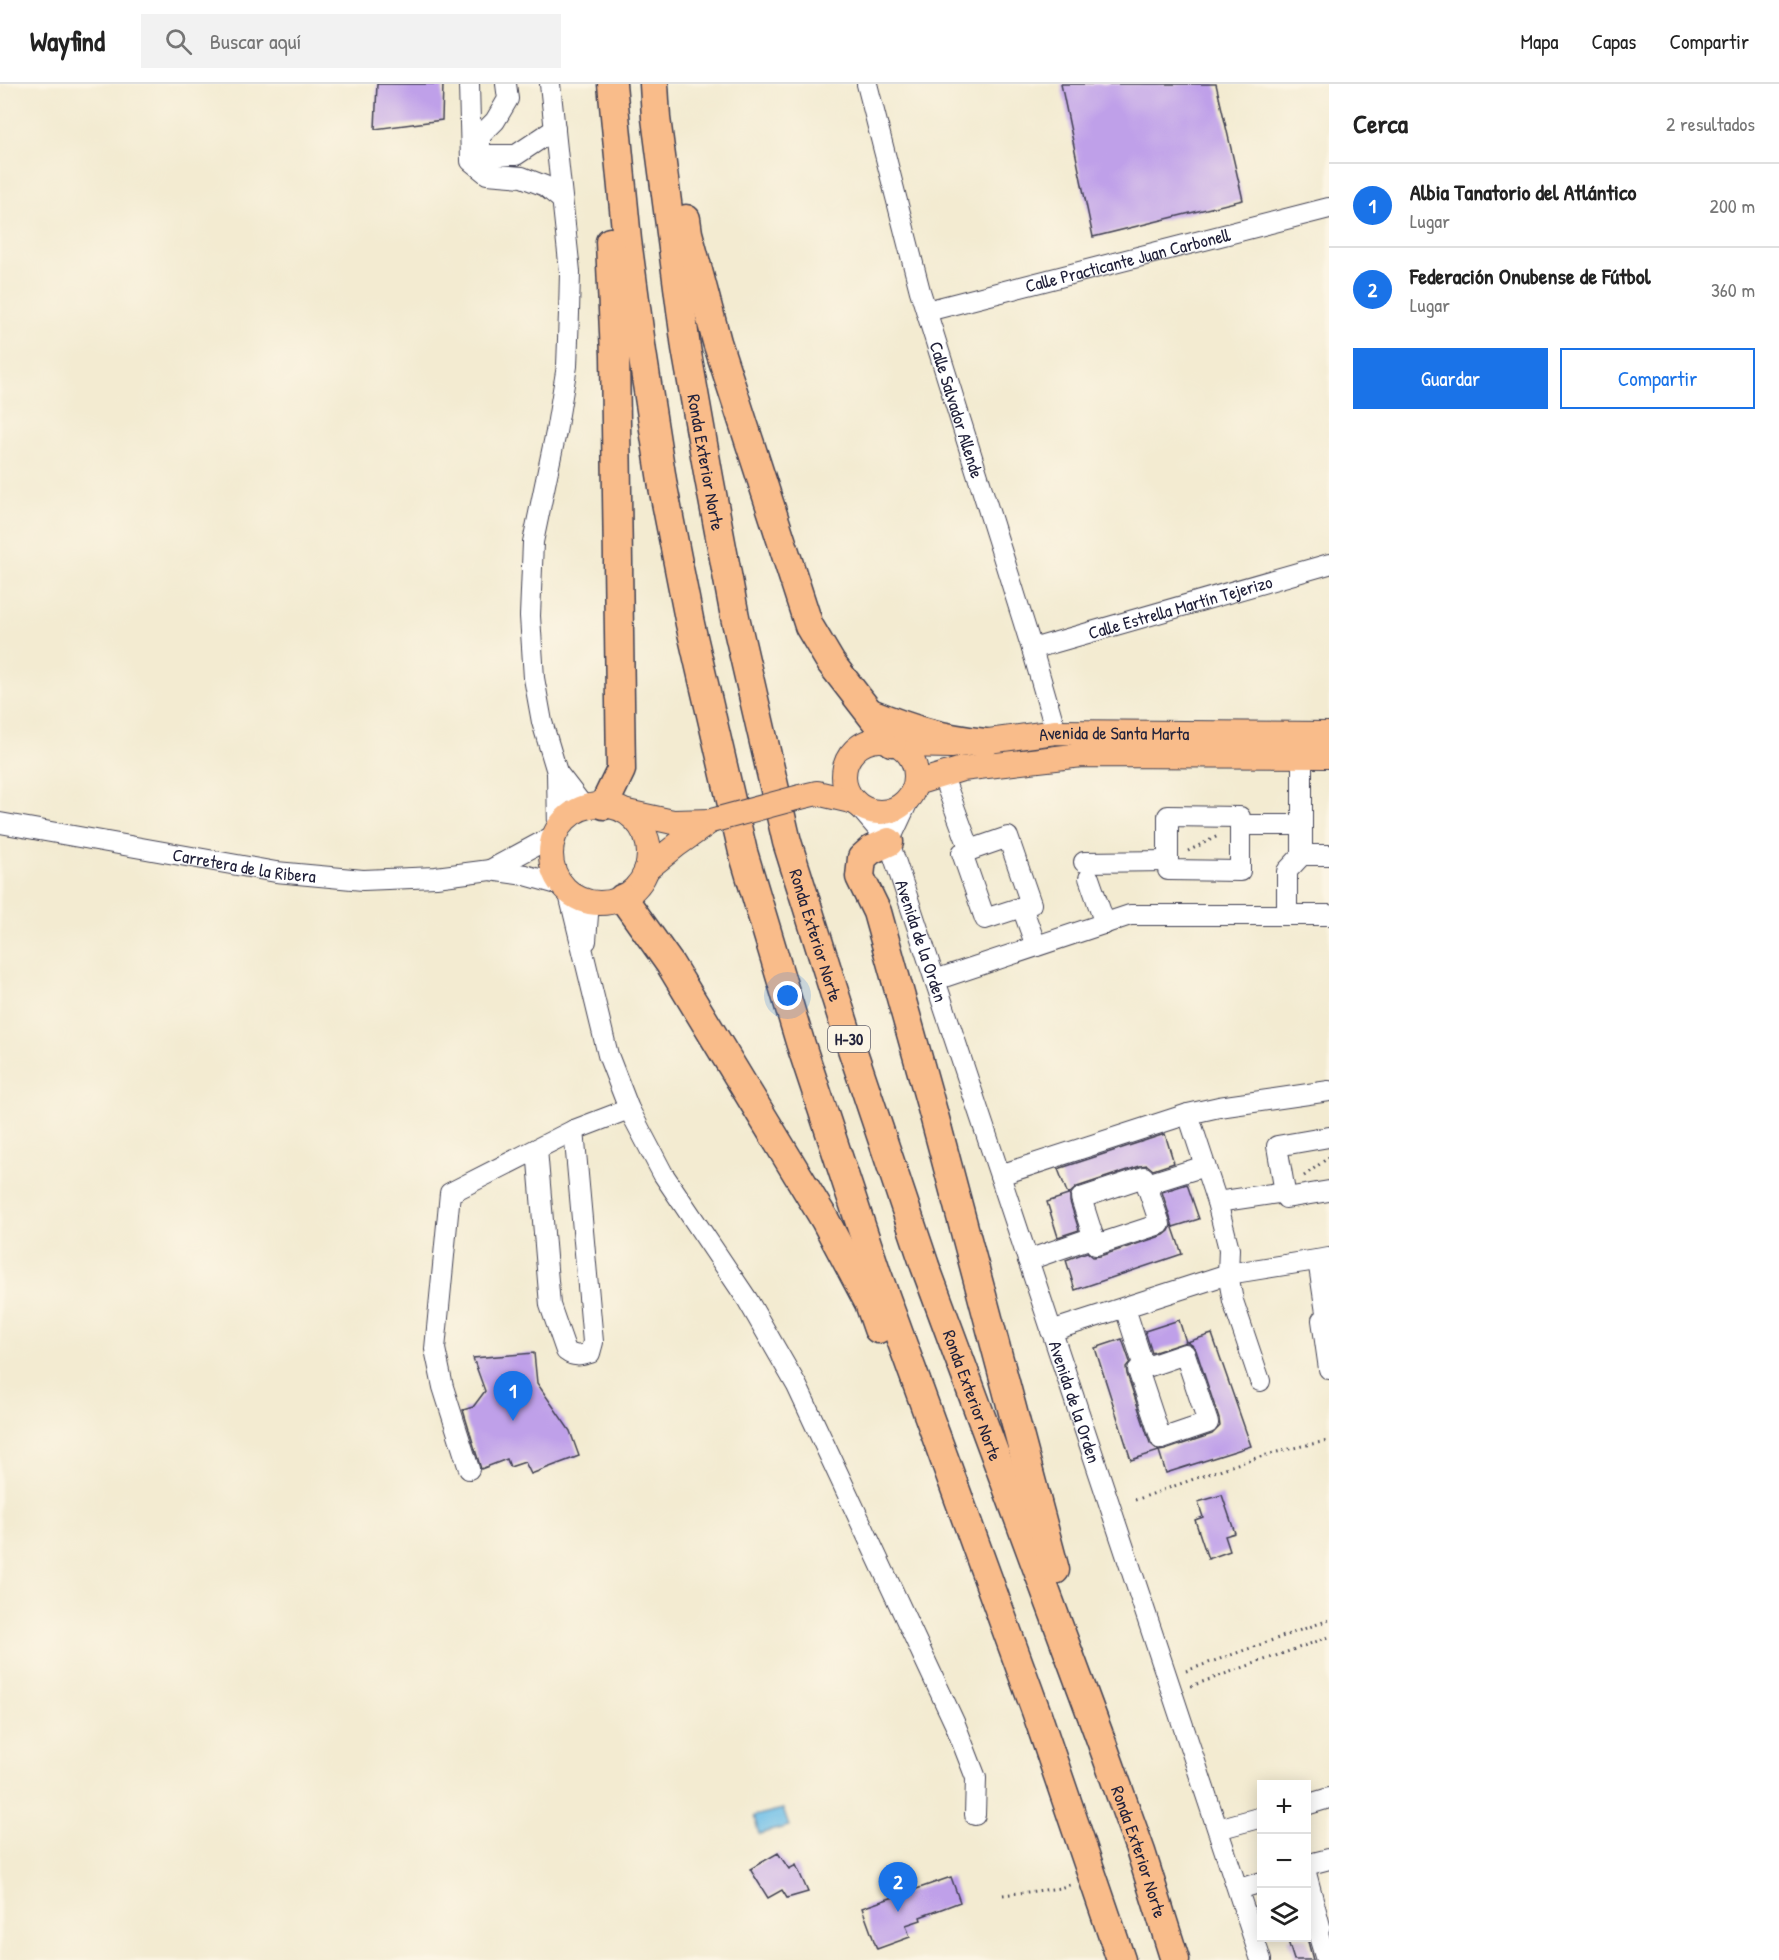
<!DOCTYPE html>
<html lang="es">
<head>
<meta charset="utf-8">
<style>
  body { margin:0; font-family:"Patrick Hand",sans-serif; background:#f2f2f2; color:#222 }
  .controls { position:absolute; right:18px; bottom:18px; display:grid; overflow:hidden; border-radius:0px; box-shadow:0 3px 15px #0003 }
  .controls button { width:54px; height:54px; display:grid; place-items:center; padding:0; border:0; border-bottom:2px solid #e0e0e0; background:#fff; color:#222; font:30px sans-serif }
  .you { position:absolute; left:788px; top:912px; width:21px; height:21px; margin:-15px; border:4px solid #fff; border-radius:50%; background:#1a73e8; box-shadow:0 0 0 9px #1a73e833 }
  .badge { display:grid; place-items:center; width:39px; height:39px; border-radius:50%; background:#1a73e8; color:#fff; font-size:20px; font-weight:700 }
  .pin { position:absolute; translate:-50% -50px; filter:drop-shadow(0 2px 3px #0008) }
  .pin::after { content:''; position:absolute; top:32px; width:21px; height:18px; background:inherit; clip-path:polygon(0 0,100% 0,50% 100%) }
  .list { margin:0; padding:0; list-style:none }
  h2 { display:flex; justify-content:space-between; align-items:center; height:78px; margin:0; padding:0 24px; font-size:26px }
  h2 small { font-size:20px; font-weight:400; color:#767676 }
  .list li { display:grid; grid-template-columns:39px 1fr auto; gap:18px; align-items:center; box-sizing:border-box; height:84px; padding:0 24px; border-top:2px solid #e0e0e0 }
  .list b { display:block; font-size:22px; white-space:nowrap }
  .list p { margin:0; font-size:20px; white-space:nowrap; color:#767676 }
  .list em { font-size:20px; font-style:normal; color:#767676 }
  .actions { display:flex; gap:12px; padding:18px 24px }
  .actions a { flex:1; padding:14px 0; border:2px solid #1a73e8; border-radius:0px; text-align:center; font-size:21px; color:#1a73e8 }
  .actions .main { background:#1a73e8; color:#fff }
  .icon { flex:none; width:33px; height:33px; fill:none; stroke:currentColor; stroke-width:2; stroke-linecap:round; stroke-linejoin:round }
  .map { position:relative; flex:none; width:1329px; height:1876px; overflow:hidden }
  header { display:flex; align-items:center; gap:36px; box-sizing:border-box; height:84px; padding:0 30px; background:#fff; border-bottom:2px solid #e0e0e0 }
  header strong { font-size:28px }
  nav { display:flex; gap:33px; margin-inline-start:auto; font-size:21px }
  .search { width:420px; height:54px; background:#f2f2f2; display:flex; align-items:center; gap:15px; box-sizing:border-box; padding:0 21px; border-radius:0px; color:#767676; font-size:22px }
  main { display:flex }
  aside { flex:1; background:#fff }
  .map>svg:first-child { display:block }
  .water { fill:#6cbee8; stroke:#477092; stroke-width:1.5 }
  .building { fill:#bfa0e9 }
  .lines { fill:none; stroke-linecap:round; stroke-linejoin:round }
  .minor-casing { stroke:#414052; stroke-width:22 }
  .major-casing { stroke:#414052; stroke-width:26 }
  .highway-casing { stroke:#414052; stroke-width:31 }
  .path { stroke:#414052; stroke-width:3; stroke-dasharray:1.5 4.5; stroke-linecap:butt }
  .minor { stroke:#fff; stroke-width:20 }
  .major { stroke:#f9bc8a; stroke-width:24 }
  .highway { stroke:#f9bc8a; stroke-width:28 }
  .major-bridge-casing { stroke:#414052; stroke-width:26; stroke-linecap:butt }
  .major-bridge { stroke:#f9bc8a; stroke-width:24 }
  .labels { text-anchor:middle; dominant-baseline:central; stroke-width:5; stroke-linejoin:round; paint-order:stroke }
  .shield { fill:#fcf5e5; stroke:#63616e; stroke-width:1.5 }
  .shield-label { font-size:16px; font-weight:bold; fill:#22223b }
  .street-label { font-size:18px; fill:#22223b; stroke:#fcf5e5 }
</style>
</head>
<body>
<header>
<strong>Wayfind</strong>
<div class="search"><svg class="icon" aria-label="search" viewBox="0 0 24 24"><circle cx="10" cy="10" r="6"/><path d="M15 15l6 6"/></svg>Buscar aquí</div>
<nav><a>Mapa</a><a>Capas</a><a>Compartir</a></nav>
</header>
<main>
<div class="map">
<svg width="1329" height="1876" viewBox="0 0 1329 1876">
  <rect width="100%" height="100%" fill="#fcf5e5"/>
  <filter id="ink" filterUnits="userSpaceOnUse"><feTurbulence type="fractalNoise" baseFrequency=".0167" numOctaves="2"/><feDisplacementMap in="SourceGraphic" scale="12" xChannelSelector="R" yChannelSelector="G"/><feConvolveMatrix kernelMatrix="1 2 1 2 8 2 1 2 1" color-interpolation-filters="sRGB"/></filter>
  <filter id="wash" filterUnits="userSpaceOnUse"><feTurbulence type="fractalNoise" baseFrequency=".008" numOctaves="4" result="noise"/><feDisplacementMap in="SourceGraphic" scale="24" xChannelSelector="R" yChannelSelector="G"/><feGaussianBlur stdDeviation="1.35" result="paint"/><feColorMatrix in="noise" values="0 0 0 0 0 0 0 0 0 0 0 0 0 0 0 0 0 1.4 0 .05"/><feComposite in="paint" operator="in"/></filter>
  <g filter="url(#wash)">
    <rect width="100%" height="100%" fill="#f3ebd1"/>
    <path class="water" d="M783 1725 789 1742 759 1750 754 1732Z"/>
    <g id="blocks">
      <path class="building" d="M377 0H443L442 36 375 45Z
        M1061 0H1216L1243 116 1093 153Z
        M1165 1050 1174 1079 1153 1086 1147 1081 1140 1082 1077 1103 1068 1111 1058 1085Z
        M1187 1100 1199 1135 1173 1143 1162 1108Z
        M1068 1111H1070V1118L1079 1146 1058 1153 1047 1118Z
        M1172 1141 1182 1170 1075 1206 1066 1176 1087 1168 1093 1173 1100 1172 1164 1151 1169 1147Z
        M1179 1236 1186 1258 1152 1269 1145 1247Z
        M1212 1250 1251 1362 1166 1389 1159 1367 1165 1366 1212 1350 1220 1342 1219 1335 1196 1266 1192 1261 1187 1258Z
        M1122 1255 1130 1278 1126 1283 1127 1290 1150 1359 1159 1367 1131 1376 1095 1264Z
        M534 1269 537 1299 570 1347 579 1372 531 1390 525 1378 510 1383 507 1375 481 1385 463 1326 473 1323 485 1307 473 1274Z
        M1222 1411 1235 1449 1225 1452 1230 1467 1208 1475 1195 1436 1203 1433 1198 1418Z
        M778 1769 789 1785 796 1781 808 1808 787 1814 782 1806 768 1814 750 1785Z
        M951 1793 960 1818 920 1833 921 1836 906 1841 910 1853 877 1865 862 1824Z
        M1287 1854H1307L1313 1876H1294Z"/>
    </g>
  </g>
  <g filter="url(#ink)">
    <use href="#blocks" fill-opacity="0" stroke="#414052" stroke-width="1.5"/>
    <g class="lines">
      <g class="minor-casing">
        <g id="minor">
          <path d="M469 0 471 77 487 90 522 93 545 102 562 116"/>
          <path d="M506 0 508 15 495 37 480 52V71H516L555 45"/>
          <path d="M550 0 570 188 569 229 567 282 556 348 533 458 530 532 534 594 542 638 557 688 558 746"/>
          <path id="s1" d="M867 0 920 207 1032 565 1056 648"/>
          <path id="s2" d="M927 227 1329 124"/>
          <path id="s3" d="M1032 565 1329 480"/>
          <path d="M1302 671V771"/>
          <path d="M557 688 584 723"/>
          <path d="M942 690 970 766"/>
          <path id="s4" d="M859 723 889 758 1261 1876"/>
          <path d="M1168 732 1240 733V787L1168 786Z"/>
          <path id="s5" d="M0 739 276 788 363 796 436 793 490 786 525 791 564 802"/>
          <path d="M1240 741H1302"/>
          <path d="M1008 753 1031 820 985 835 962 769Z"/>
          <path d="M889 758 910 713"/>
          <path d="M1302 771H1329"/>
          <path d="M1084 778 1168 777"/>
          <path d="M490 786 555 751"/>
          <path d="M1089 794 1105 840"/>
          <path d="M568 806 608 971 629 1025 663 1090 747 1215 797 1302 955 1640 976 1694 975 1731"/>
          <path d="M1022 823 1036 862"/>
          <path d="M1287 831V787L1302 771"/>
          <path d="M586 857 589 818"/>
          <path d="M935 896 1130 831H1329"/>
          <path d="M1188 1030 1217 1118 1229 1165 1228 1190 1233 1217 1260 1297"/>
          <path d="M1329 1053 1277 1062 1286 1114 1329 1107"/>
          <path d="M537 1065 550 1221 566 1267C574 1273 580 1272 590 1269L593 1258 574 1046"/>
          <path d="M1000 1091 1188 1030 1219 1023 1329 1007"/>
          <path d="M1144 1093 1160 1140 1096 1161 1081 1114Z"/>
          <path d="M1147 1100 1205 1082"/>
          <path d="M1217 1118 1285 1108"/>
          <path d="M1028 1176 1094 1153"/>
          <path d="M1318 1176 1327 1235"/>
          <path d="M1125 1224 1144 1283"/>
          <path d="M1329 1235 1322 1236 1329 1285"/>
          <path d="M1051 1247 1228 1190 1329 1174"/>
          <path d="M1185 1270 1208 1339 1161 1355 1138 1286Z"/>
          <path d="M469 1385 443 1303 435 1265 450 1109 574 1046 629 1025"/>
          <path d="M1306 1721 1329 1714"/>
          <path d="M1218 1745 1262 1733"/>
          <path d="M1306 1781 1329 1775"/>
          <path d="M1306 1789 1320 1842 1318 1849 1326 1876"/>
          <path d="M1239 1805 1262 1798"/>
        </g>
      </g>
      <g class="major-casing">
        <g id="major">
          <circle cx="880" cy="692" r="36"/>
          <path id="s6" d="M899 661 951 662 1056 648 1329 650"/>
          <path d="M916 699 962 685 1082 671 1329 672"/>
          <path d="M800 713 817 709 855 718"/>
          <circle cx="600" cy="770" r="49"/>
          <path d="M627 728 673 738 711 737"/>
          <path d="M646 786 677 761 711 737"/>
        </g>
      </g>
      <g class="highway-casing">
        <g id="highway">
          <path d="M612 0 627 156 642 268 663 403 690 540 743 768 800 958 876 1187 1036 1627 1121 1876"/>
          <path id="s7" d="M654 0 656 34 686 264 709 394 735 533 787 758 852 965 925 1182 1099 1651 1141 1768 1175 1876"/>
          <path d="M686 135 688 149 717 258 809 542 831 579 892 658"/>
          <path d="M871 629C913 646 940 654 985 659"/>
          <path d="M604 721 621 686 615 271 610 158"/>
          <path d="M889 758 871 766 862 774 860 793 877 828 935 1035 1055 1486"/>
          <path d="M623 814 670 880 825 1136 869 1219 878 1245"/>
        </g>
      </g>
      <path class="path" d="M1188 767 1220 751
        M1304 1092 1329 1073
        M1135 1416C1199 1394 1263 1367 1329 1357
        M1186 1587 1329 1536
        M1191 1602 1329 1553
        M1003 1811 1060 1804 1072 1800"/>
      <use href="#minor" class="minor"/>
      <use href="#major" class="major"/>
      <use href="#highway" class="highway"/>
      <g class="major-bridge-casing">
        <path id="major-bridge" d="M711 737 800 713"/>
      </g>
      <use href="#major-bridge" class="major-bridge"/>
    </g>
  </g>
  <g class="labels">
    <rect class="shield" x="828" y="942" width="42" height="26" rx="4.5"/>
    <g class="shield-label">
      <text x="849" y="955">H-30</text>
    </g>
    <g class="street-label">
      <text stroke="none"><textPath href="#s2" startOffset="207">Calle Practicante Juan Carbonell</textPath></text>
      <text stroke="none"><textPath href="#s1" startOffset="338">Calle Salvador Allende</textPath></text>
      <text stroke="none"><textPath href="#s7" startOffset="382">Ronda Exterior Norte</textPath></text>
      <text stroke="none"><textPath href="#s3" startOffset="154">Calle Estrella Martín Tejerizo</textPath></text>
      <text stroke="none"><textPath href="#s6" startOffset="216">Avenida de Santa Marta</textPath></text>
      <text stroke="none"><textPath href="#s5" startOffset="248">Carretera de la Ribera</textPath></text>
      <text stroke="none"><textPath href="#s7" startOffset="868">Ronda Exterior Norte</textPath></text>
      <text stroke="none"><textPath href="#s4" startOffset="150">Avenida de la Orden</textPath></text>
      <text stroke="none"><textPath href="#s7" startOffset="1354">Ronda Exterior Norte</textPath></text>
      <text stroke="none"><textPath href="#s4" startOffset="636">Avenida de la Orden</textPath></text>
      <text stroke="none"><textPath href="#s7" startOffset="1840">Ronda Exterior Norte</textPath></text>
    </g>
  </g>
</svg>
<div class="controls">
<button>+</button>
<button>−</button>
<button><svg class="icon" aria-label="layers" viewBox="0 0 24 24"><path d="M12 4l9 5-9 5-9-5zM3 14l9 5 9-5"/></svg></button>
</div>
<div class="you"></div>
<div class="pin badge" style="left:513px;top:1337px">1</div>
<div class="pin badge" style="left:898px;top:1828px">2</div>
</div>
<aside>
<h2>Cerca<small>2 resultados</small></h2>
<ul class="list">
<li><span class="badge">1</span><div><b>Albia Tanatorio del Atlántico</b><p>Lugar</p></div><em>200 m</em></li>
<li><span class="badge">2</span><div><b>Federación Onubense de Fútbol</b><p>Lugar</p></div><em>360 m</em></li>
</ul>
<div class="actions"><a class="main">Guardar</a><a>Compartir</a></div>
</aside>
</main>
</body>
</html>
